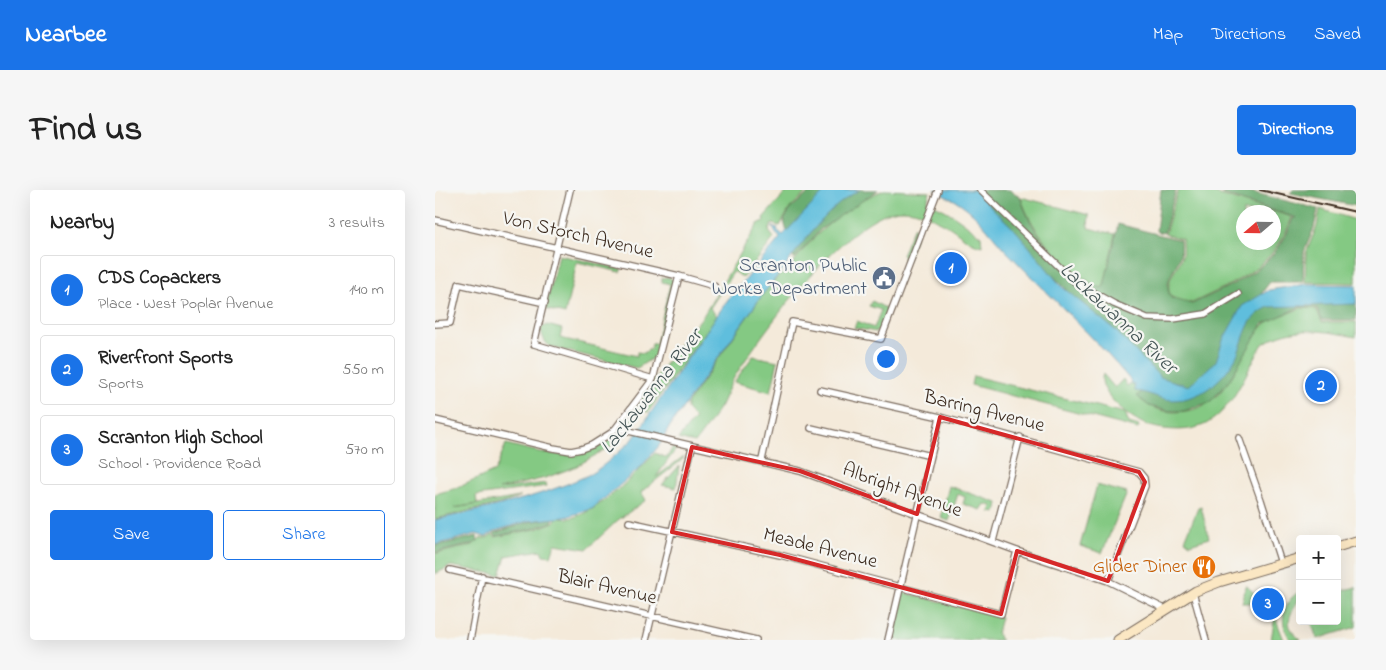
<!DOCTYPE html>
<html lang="en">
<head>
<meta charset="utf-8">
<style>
  body { margin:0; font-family:"Indie Flower",sans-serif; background:#f6f6f6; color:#222 }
  .controls { position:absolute; right:15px; bottom:15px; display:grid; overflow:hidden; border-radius:5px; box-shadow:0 5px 20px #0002 }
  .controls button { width:45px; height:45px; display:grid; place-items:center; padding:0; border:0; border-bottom:1px solid #e0e0e0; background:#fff; color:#222; font:25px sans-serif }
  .compass { position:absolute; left:801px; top:15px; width:45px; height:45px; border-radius:50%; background:#fff; box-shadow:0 5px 20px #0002; rotate:250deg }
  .you { position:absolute; left:450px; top:168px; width:18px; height:18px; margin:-12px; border:4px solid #fff; border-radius:50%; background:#1a73e8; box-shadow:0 0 0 8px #1a73e833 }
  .badge { display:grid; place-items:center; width:32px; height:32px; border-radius:50%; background:#1a73e8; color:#fff; font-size:16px; font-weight:700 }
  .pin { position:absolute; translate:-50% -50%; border:2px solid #fff; box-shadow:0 1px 5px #0006 }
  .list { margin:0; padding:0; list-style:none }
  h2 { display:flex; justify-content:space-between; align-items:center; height:65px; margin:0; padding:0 20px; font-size:21px }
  h2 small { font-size:16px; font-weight:400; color:#767676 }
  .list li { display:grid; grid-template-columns:32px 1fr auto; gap:15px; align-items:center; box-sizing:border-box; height:70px; margin:0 10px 10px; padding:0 10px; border:1px solid #e0e0e0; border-radius:5px }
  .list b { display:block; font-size:19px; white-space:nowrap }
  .list p { margin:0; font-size:16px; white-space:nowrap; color:#767676 }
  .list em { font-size:16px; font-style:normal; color:#767676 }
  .actions { display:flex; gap:10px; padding:15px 20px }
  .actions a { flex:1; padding:11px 0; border:1px solid #1a73e8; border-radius:5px; text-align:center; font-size:18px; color:#1a73e8 }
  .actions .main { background:#1a73e8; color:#fff }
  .map { position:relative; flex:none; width:921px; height:450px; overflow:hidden; border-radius:5px }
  header { display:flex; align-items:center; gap:30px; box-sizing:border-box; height:70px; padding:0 25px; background:#1a73e8; color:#fff }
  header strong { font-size:24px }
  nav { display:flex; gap:28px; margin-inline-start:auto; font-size:18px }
  .intro { display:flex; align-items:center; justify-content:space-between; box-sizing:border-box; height:120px; padding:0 30px }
  h1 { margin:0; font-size:35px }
  .button { padding:12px 22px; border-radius:5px; background:#1a73e8; color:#fff; font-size:18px; font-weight:700 }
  main { display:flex; gap:30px; padding:0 30px }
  aside { flex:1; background:#fff; border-radius:5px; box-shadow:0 5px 20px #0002 }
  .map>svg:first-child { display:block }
  .green { fill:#84c983; stroke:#607a50; fill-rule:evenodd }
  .forest { fill:#6bad71; stroke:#536c48 }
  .water { fill:#5fbedd; stroke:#4d747e }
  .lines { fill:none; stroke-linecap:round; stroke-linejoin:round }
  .street-casing { stroke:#7c6d60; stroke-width:8 }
  .secondary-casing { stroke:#7c6d60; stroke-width:11 }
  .street { stroke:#fff; stroke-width:5.5 }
  .secondary { stroke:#fbe7c3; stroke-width:9 }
  .rail { stroke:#3b2a1e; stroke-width:2 }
  .marked { fill:none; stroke:#d62828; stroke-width:4; stroke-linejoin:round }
  .labels { text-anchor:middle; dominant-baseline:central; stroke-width:4.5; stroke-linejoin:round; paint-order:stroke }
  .street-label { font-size:20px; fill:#3b2a1e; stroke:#f6f6f2 }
  .service-label { font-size:20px; fill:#4e5e75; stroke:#f6f6f2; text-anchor:end }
  .food-label { font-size:20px; fill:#c56008; stroke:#f6f6f2; text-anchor:end }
  .water-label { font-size:21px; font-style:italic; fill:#465657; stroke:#f6f6f2 }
</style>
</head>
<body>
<header>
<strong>Nearbee</strong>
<nav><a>Map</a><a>Directions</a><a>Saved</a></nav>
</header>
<div class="intro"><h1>Find us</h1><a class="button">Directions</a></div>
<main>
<aside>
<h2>Nearby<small>3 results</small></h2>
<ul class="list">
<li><span class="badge">1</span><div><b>CDS Copackers</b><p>Place · West Poplar Avenue</p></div><em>140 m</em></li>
<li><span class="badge">2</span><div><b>Riverfront Sports</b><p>Sports</p></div><em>550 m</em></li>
<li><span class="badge">3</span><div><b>Scranton High School</b><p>School · Providence Road</p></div><em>570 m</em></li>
</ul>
<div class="actions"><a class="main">Save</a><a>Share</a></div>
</aside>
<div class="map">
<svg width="921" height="450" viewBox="0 0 921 450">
  <rect width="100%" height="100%" fill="#f6f6f2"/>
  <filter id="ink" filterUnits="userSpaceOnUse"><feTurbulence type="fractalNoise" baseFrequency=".02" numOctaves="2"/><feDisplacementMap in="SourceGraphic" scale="10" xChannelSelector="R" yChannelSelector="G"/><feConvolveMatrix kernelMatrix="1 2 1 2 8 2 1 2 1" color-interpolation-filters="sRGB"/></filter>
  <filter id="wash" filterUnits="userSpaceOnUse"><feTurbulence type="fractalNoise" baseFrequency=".0096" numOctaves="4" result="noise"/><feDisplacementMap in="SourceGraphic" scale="20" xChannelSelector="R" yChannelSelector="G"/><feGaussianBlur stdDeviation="1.12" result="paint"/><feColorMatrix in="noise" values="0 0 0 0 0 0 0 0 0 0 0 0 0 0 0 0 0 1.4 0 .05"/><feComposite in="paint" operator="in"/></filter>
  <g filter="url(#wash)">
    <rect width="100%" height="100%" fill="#f4eada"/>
    <path class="green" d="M353 0H374L355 18 345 36 337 34 334 41 339 48 308 88 299 81 275 118 282 126 213 222 209 221 204 225 201 224 194 235V227L238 163 268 126 323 34 329 31 328 28Z
      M449 0 495 2 492 12C516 21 526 31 546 46L547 56C532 53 524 42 511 35 499 28 483 20 469 20 417 17 322 149 297 191 293 199 290 207 286 215 278 228 269 241 260 253L243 249 260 228 252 220V214L328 104 344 85 351 83C373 49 410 15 449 0Z
      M743 0H769L857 27C841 77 800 92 757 113L736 107C728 90 743 81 747 66 748 61 747 54 747 49L730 44ZM808 22H838V52H808Z
      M586 7 654 25 653 38 680 44 669 96 666 98C634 84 595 41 586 7Z
      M885 19 921 30V93L870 92 871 63 882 36Z
      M479 36 481 44 472 70 468 69 469 66 467 65Z
      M124 65 187 79 185 82 142 72 130 124 110 119Z
      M233 87 238 90 239 94 221 166 202 178 116 157C109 153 107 146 106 138L112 135 127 139 125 148 202 166V162L209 163 216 158 217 153 221 154 235 94 227 92V88Z
      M437 111 454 120 446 140 441 142 419 138 422 131 439 138 446 120 434 116Z
      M866 118 881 119 887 132H921V147C889 141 857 134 828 154 811 180 800 218 771 234 756 242 731 241 715 236 699 232 660 202 668 184L680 198 688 189 692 196 695 194 699 195 700 201H708L702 206C711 216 725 222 740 222 793 222 800 170 828 136 835 128 856 123 866 118Z
      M318 166 343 171 336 202 299 192Z
      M538 186 690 223 694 233 704 236 703 239 536 195Z
      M179 247H184L185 251 140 277 110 288 64 299 111 293 112 296 41 306 42 314 19 318 85 307 68 313 0 329V304L22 298 60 281 71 254C113 264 142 275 179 247Z
      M237 258 241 259 221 287 249 266 248 269 206 302 211 310 183 330 152 359 120 354 116 366 108 365 106 360 71 366 65 385 16 376 0 384V364L38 355 45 348H52L58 344 60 347 101 339 119 332 122 327C150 338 203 282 220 263L232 268Z
      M244 276 241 298 227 295Z
      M662 295 692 303 667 363 645 356Z
      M514 296 563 313 561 323 555 322 557 316 550 314 546 320 528 314 530 307 523 304 514 331 506 328Z
      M766 317 774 348 755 354 750 350 763 318Z
      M811 396H812L824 408 815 413H807Z
      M921 397V437L882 449 876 431H902V402Z
      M865 401C865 419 840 430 866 450H856C843 433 847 412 865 401Z
      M467 402 566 427 562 443 566 450H456Z
      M839 403 842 432 849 450H836L839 432 836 404Z"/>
    <path class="forest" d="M377 0H443L386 39 359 69 349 31 355 19Z
      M533 0H574L585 6C595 43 631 83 666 98L669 96 683 34 745 50C745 55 746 61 745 66 740 83 727 90 736 108L757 114C801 93 842 78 858 28H862L787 4 788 0H808L883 19 879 38 869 62 868 92H835L826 104 921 110V130H887L882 118 865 117 828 134 793 192 775 212 749 221H734L714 216 702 206 708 201 647 115Z
      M726 0H741L729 43 721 41Z
      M858 0H921V16L855 3Z
      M119 328 117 332 97 339 61 346 59 343 93 332Z
      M42 346 43 351 38 354 0 363V356Z"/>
    <path class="water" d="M391 0H425C397 13 367 52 350 77L351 79H348L328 104 235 236 224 256 205 278 157 319 131 327 93 331 60 341 51 347 41 344 0 355V330C50 319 102 308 149 287 166 280 184 262 198 249L302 96 307 94 345 48 337 37 343 38 342 40 348 45Z
      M500 0H539L583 43 626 96 680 140 725 187 754 196 781 171 788 150 807 116 834 100 872 94 921 95V114L834 117C808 129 812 147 800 169 787 191 765 210 738 210 726 210 713 202 700 201L699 195 695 194 696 191C659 147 615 106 574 64 558 48 545 27 526 14 518 8 508 7 500 0Z"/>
  </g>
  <g filter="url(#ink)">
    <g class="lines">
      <g class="street-casing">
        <path id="street" d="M135 0 99 154 218 189
          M545 0 640 92 679 114 712 128 738 129 770 124 803 104
          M0 30 244 86 279 96
          M0 134 15 133 24 94 110 113
          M385 200 505 227 704 282 709 288 710 296 673 391
          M0 230 118 258 136 261 146 259 157 255 176 243 181 238 218 189 244 86
          M181 238 365 281 582 361 673 391 732 420
          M376 238 496 266
          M804 248 826 310 846 373
          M327 270 357 132 446 149 503 0
          M194 332 345 365 566 424 582 361
          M558 351 585 247
          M15 380 321 450
          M758 403 771 450
          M35 450 47 386
          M211 450 257 257
          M453 450 505 227"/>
      </g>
      <g class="secondary-casing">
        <path id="secondary" d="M902 357 921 351
          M683 450 761 401 784 392 865 368"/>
      </g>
      <use href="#street" class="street"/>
      <use href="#secondary" class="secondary"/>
      <path class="rail" d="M825 0 921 22"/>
    </g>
  </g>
  <path class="marked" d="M505 227 704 282 710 292 673 391 582 361 566 424 345 365 237 342 257 257 365 281 482 324Z"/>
  <defs>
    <g id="civic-disc" transform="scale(1.25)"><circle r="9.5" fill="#5c6f8a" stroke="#f6f6f2"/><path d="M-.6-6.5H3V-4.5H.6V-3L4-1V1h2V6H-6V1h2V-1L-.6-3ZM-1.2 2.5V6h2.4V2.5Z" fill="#fff"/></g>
    <g id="restaurant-disc" transform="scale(1.25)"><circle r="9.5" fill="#e8710a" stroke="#f6f6f2"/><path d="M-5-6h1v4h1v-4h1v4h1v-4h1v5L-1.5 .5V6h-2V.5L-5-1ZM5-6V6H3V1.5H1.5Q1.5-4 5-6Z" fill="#fff"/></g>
  </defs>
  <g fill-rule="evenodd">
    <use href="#civic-disc" x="449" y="88"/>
    <use href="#restaurant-disc" x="769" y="377"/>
  </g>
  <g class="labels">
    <g class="street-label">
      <text transform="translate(143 46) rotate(13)">Von Storch Avenue</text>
      <text transform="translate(549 222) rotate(14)">Barring Avenue</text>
      <text transform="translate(467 301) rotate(20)">Albright Avenue</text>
      <text transform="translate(385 359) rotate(14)">Meade Avenue</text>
      <text transform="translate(172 398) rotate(13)">Blair Avenue</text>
    </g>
    <g class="service-label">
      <text x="432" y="76">Scranton Public<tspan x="432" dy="23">Works Department</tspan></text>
    </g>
    <g class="food-label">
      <text x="752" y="377">Glider Diner</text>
    </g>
    <g class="water-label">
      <text transform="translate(683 129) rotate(43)">Lackawanna River</text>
      <text transform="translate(217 202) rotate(-52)">Lackawanna River</text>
    </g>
  </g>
</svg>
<div class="controls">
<button>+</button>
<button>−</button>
</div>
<svg class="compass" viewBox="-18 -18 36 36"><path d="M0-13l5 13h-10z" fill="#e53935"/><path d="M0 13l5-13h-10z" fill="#767676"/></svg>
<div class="you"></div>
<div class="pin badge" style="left:516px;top:78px">1</div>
<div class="pin badge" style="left:886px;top:196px">2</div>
<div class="pin badge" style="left:833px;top:414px">3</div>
</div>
</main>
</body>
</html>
